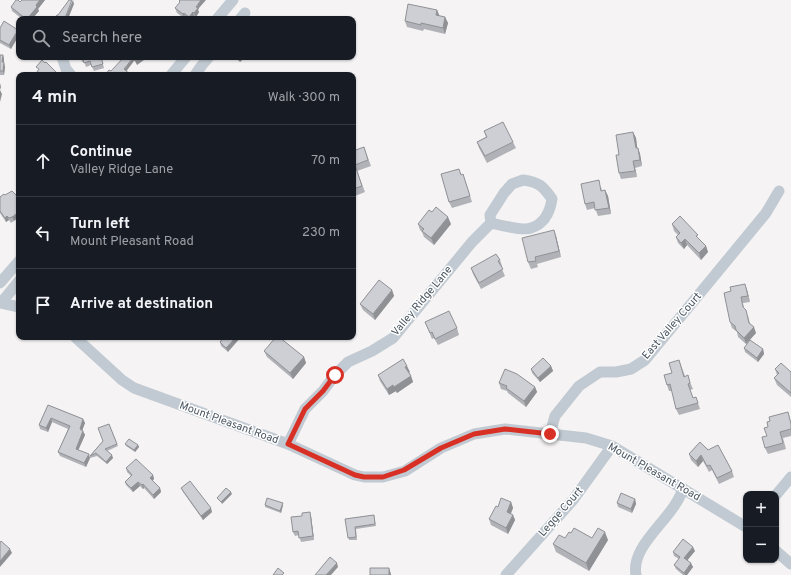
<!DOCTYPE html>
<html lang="en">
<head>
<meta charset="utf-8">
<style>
  body { margin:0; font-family:Overpass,sans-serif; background:#20242c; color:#f1f3f6 }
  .controls { position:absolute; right:12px; bottom:12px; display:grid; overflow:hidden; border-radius:8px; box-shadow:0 1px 3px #0004 }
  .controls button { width:36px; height:36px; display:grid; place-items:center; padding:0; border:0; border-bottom:1px solid #363941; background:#171b24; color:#f1f3f6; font:20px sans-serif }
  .stop { position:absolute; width:12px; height:12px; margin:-9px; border:3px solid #d93025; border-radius:50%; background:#fff }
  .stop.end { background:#d93025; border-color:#fff; box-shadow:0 1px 4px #0008 }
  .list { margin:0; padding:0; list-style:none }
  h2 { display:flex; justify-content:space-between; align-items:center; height:52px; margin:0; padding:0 16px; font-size:17px }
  h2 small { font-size:13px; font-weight:400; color:#9ea1a6 }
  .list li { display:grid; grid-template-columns:26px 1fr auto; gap:12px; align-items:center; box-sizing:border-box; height:72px; padding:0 16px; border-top:1px solid #363941 }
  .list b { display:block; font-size:15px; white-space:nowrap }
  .list p { margin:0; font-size:13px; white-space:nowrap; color:#9ea1a6 }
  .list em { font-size:13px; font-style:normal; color:#9ea1a6 }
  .icon { flex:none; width:22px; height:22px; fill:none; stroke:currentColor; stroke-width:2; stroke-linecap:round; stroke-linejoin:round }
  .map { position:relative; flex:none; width:791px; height:575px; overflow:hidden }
  .search { position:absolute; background:#171b24; box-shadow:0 1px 3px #0004; left:16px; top:16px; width:340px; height:44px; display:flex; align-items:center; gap:10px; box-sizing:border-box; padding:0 14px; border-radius:8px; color:#9ea1a6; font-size:15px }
  .panel { position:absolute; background:#171b24; box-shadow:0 1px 3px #0004; left:16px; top:72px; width:340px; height:268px; border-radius:8px }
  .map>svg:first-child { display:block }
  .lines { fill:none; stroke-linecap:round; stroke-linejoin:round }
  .minor { stroke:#c1cad2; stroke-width:11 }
  .wall { fill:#b0b2b7 }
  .shaded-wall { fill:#909195 }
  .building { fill:#cdcfd5; stroke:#909195 }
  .route { stroke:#d93025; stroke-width:5 }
  .labels { text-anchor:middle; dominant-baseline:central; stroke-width:3; stroke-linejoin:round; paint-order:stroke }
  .street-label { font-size:11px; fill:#4a5661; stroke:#fff }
</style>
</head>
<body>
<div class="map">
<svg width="791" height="575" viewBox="0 0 791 575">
  <rect width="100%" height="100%" fill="#f5f3f3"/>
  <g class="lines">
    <path class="minor" d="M217 19 233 0
      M240 19 245 13
      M62 57 66 69 71 75
      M171 75 186 57
      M195 75 202 65 209 57
      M523 180C539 182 543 186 552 199 550 212 544 224 531 228 525 231 499 225 491 223L490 215 504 193 512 184Z
      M0 283 19 261
      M0 303 19 307
      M1 303 19 281
      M75 337 122 380 134 388 288 444 355 475 364 477H383L405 471 441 448 474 434 505 429 586 438 612 446 746 527
      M550 434 555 416 579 386 600 372H616L631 369 645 360 766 213 779 191
      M288 444 305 409 323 391 335 375 348 362 372 351 393 338 472 242 491 223
      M776 495 791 477
      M776 551 791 564
      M506 575 573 500 612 446
      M636 575C630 544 675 518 683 488"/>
  </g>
  <path class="wall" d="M22 0H45L38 9 39 11 32 19H22L12 11 11 7 20 2Z
    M179 1 199 8 198 10 199 12 196 17 194 16 192 19H188L185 17 184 18 177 13 175 8 180 3Z
    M437 10 439 16 445 17 448 23 445 34 424 29 423 31 407 27 405 21Z
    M0 28 18 30 19 35 11 49 0 43Z
    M0 55H3L4 59V63L5 67 4 75H0Z
    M76 57H98V58L101 57 104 68 94 71 91 65 86 67 84 61 82 62 81 59 77 60Z
    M234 57H245L240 62Z
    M484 131 513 142 516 148 487 163 479 148 477 142 486 137Z
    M633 132 636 138 637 148H638L640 154 642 166 635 168 637 177 621 179 619 173V155Z
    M364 147 371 166 357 171 365 192 355 196 353 189V151Z
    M463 174 472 202 452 208 449 202Z
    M601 187 602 191 605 190 608 196 611 214 598 216 595 208 587 210 585 204Z
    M4 194 14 221 11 223 9 220 6 222 0 213V197Z
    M418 224H451L434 245 424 237 422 232 420 230Z
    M672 224 699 239 706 246 708 252 701 260 687 245 684 249 678 243 676 237 678 235 674 231Z
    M556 236 561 257 537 264 538 267 531 269 528 262Z
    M500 260 502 266 501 267 505 276 481 289 473 274 471 268Z
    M392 290 394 296 375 320 363 310 360 304Z
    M747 290 750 302 743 303 744 308 748 316 750 324 756 333 746 344 738 337 737 332 732 328 730 322 731 291Z
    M425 322 457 328 459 335 438 345 434 338 432 339Z
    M224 337 228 352 221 346 220 342Z
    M744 348 763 349 764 354 758 362 745 352Z
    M264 351 304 357 306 363 293 379 267 357Z
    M679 360 685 376 690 382 693 389 690 390 693 398 698 403 700 409 679 415 676 409 672 391H669L667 385Z
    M551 366 553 371 540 382 532 373 531 369Z
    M775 369 791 372V397L777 385 774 378 777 375Z
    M409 372 411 376 413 382 397 393 396 391 389 395 380 381 378 375 410 372Z
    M499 383 535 387 537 392 526 407 508 393 507 391 501 389Z
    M48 405 83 419 85 423 82 430 83 431 85 435 78 450 90 458 86 467 60 456 58 452 68 429 52 422 48 432 40 429 39 425Z
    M788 412 791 422V436L783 438 786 449 768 454 765 448 768 427 770 421Z
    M109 424 118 446 107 451 113 458 107 464 97 456 90 458V456L103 441Z
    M700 442 732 471 734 477 719 484 712 470 709 472 703 461 698 467 691 460 689 454Z
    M125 444 138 445 139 447 135 452 126 446Z
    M126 468 153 475 154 479 152 481 160 488 161 492 154 499 144 488 143 489 140 486 133 492 126 485 125 482 131 476 127 472Z
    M181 488 212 512 203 520 183 492Z
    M635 499 636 504 632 513 618 507 617 503Z
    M511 502 513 508 511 514 513 515 515 520 508 534 491 525 489 519 498 507Z
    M265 505H283L281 513 265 507Z
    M374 515 376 526 356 529 357 540H349L345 519Z
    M311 516 314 540 301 542 299 535 295 536 293 532Z
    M571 533 592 538 608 540 589 571 556 552 553 544 565 538Z
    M695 551 687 560 693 567 687 575H683L676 569 674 565 679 559 674 556 673 552Z"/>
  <path class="shaded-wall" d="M40 0H45L38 9 39 11 32 19H27L36 5Z
    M73 0 74 4 68 19 65 18Z
    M201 0H206L199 8 198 10 199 12 196 17 194 13 198 4Z
    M437 10 440 17 436 15Z
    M193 12 194 16 192 19H190L189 17Z
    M184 13 185 17 184 18 183 14Z
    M445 17 448 23 445 34 443 28Z
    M18 30 19 35 11 49 9 45Z
    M3 55 4 59V63L5 67 4 75 3 71 2 62Z
    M141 57H143L144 60 137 65 135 61Z
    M242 57H245L240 62 239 60Z
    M133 58 134 61 125 73 124 69Z
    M56 72 58 75H54Z
    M0 83 1 87 0 90 2 94 0 102Z
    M633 132 636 138 638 154 636 148Z
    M638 148 640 154 642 166 640 160Z
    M633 161 635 168 637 177 635 171Z
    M605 190 608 196 611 214 609 208Z
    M19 212V217L14 221 12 217Z
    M7 216 9 220 6 222 5 218Z
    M448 217 451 224 434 245 431 238Z
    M554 230 556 236 561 257 559 251Z
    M685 239 687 245 684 249 681 243Z
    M706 246 708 252 701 260 699 253Z
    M745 284 747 290 750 302 748 296Z
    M392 290 394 296 375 320 373 314Z
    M754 327 756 333 746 344 744 338Z
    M236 337H241L228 352 226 348Z
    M244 337H248L245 340Z
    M763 349 764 354 758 362 757 358Z
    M304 357 306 363 293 379 290 373Z
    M407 366 410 372 407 373 405 367Z
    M551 366 553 371 540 382 538 378Z
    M411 376 413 382 397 393 394 387Z
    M393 385 396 391 389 395 387 389Z
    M535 387 537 392 526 407 524 401Z
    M51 418 52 422 48 432 46 428Z
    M83 419 85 423 81 434 80 429Z
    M83 431 85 435 77 453 76 449Z
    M138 445 139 447 135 452 134 450Z
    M89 454 90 458 86 467 84 463Z
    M112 455 113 458 107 464 106 462Z
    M701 455 703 461 698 467 696 461Z
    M153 475 154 479 151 482 150 478Z
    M138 482 140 486 133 492 131 488Z
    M143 484 144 488 143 489 142 485Z
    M160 488 161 492 154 499 153 495Z
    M231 492 232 494 222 504 221 502Z
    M635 499 636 504 632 513 631 509Z
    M511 502 513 508 509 517 507 512Z
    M283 503V505L281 513 280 511Z
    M211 508 212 512 203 520 201 516Z
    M310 512 311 516 314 540 313 536Z
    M513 515 515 520 508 534 506 528Z
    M605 532 608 540 589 571 586 563Z
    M693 547 695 551 686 562 684 558Z
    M10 549 12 553 0 567V561Z
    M337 563 338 567 331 575H326Z
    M691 563 693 567 687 575H685L684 573Z
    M389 568 391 574V575H389Z"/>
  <path class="building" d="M16 0H18L20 2 22 0H40L36 5 37 7 27 19H26L11 7Z
    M69 0H72L65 18 67 19H54L57 15H58Z
    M180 0H201L196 7 198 8 194 13 193 12 189 17 184 13 183 14 175 8 180 2 179 1Z
    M408 4 437 10 436 15 445 17 443 28 421 23V25L405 21Z
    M4 21 18 30 9 45 0 40V28Z
    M0 55H3L2 62H4L3 71H0Z
    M80 57H98V58L101 57 103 64 92 67 90 61 84 63 82 57 81 58Z
    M124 57H141L135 61 133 58 124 69 131 75H105L109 70 111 71Z
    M235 57H242L239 60Z
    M42 60 45 63 46 62 56 72 54 75H35L39 69 36 67Z
    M503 122 513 142 485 156 477 142 487 137 484 131Z
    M633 132 636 148H638L640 160 633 161 635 171 619 173 616 155H619L616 135Z
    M364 147 368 160 355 165 362 186 353 189V151Z
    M459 169 461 175 463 174 470 196 449 202 441 174Z
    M599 180 601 191 605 190 609 208 595 210 594 202 585 204 581 184Z
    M12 191 19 198V204L18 205 19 212 12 217 9 218 7 216 5 218 0 211V197L4 194 5 195Z
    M436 207 448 217 431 238 422 231 424 229 418 224 429 210 432 212Z
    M680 216 698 235 696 236 706 246 699 253 685 239 681 243 676 237 680 233 672 224Z
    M554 230 559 251 535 257 536 261 528 262 522 238Z
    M496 254 500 260 498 261 503 269 479 283 471 268Z
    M379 280 392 290 373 314 360 304Z
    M745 284 748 296 741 297 743 307 746 310 749 323 754 327 744 338 736 330 735 326 730 322 724 293 731 291 730 287Z
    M449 311 457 328 435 339 432 332 430 333 425 322Z
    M224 337H236L226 348 220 342Z
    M276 337H279L304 357 290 373 264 351Z
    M750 340 763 349 757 358 744 348Z
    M543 358 551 366 538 378 531 369Z
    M403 359 407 366 405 367 411 376 394 387 393 385 387 389 378 375Z
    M679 360 684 377 688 375 690 383 688 384 693 398 696 397 698 403 676 409 670 384 667 385 664 375 672 373 669 363Z
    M781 363 791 372V393L774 378 779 373 775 369Z
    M505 369 517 374 535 387 524 401 506 388 507 386 499 383Z
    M48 405 83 419 80 429 83 431 76 449 89 454 84 463 58 452 70 426 51 418 46 428 39 425Z
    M788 412 791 424V429L780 432 783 443 765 448 762 437 767 436 764 428 768 427 767 422 770 421 769 417Z
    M109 424 117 444 105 449 112 455 106 462 96 453 90 456 103 441 98 428Z
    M129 439 138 445 134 450 125 444Z
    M700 442 708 450 718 445 732 471 717 478 710 465 707 466 701 455 696 461 689 454Z
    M136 459 153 475 150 478 160 488 153 495 143 484 142 485 138 482 131 488 125 482 132 475 126 468Z
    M190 481 211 508 201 516 181 488Z
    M226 488 231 492 221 502 217 498Z
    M621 493 635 499 631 509 617 503Z
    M267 498 283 503 280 511 265 505Z
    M501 498 511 502 507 512 513 515 506 528 489 519 496 506 498 507Z
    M310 512 313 536 299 538 298 531 293 532 291 517 302 516V513Z
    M374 515 375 524 355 527 356 537 348 538 345 519Z
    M574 528 592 538 598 528 605 532 586 563 553 544 559 535 565 538 569 532 571 533Z
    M683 539 693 547 684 558 691 563 684 573 674 565 680 557 673 552Z
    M1 541 10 549 0 561V543Z
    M330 557 337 563 326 575H315Z
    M278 568 284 573 282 575H273Z
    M370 568H389V575H370Z"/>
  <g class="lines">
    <path class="route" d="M335 375 323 391 305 409 288 444 355 475 364 477H383L404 470 441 448 474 434 505 429 550 434"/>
  </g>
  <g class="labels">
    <g class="street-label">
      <text transform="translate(422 301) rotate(-50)">Valley Ridge Lane</text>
      <text transform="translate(672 326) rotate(-49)">East Valley Court</text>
      <text transform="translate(229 423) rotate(20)">Mount Pleasant Road</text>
      <text transform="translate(654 472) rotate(30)">Mount Pleasant Road</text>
      <text transform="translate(561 512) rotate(-49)">Legge Court</text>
    </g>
  </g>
</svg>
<div class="controls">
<button>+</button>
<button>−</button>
</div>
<div class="stop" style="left:335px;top:375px"></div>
<div class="stop end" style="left:550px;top:434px"></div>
<div class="search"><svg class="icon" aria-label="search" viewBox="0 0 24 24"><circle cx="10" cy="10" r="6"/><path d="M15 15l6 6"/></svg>Search here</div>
<section class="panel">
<h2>4 min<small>Walk · 300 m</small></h2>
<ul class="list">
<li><svg class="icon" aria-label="ahead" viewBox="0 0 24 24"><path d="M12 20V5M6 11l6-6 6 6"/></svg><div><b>Continue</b><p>Valley Ridge Lane</p></div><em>70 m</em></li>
<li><svg class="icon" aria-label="left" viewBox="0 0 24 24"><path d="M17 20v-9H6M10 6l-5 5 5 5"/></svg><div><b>Turn left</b><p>Mount Pleasant Road</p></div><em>230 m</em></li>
<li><svg class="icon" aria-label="arrive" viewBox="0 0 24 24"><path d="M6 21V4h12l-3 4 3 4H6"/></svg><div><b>Arrive at destination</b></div></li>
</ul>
</section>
</div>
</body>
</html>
